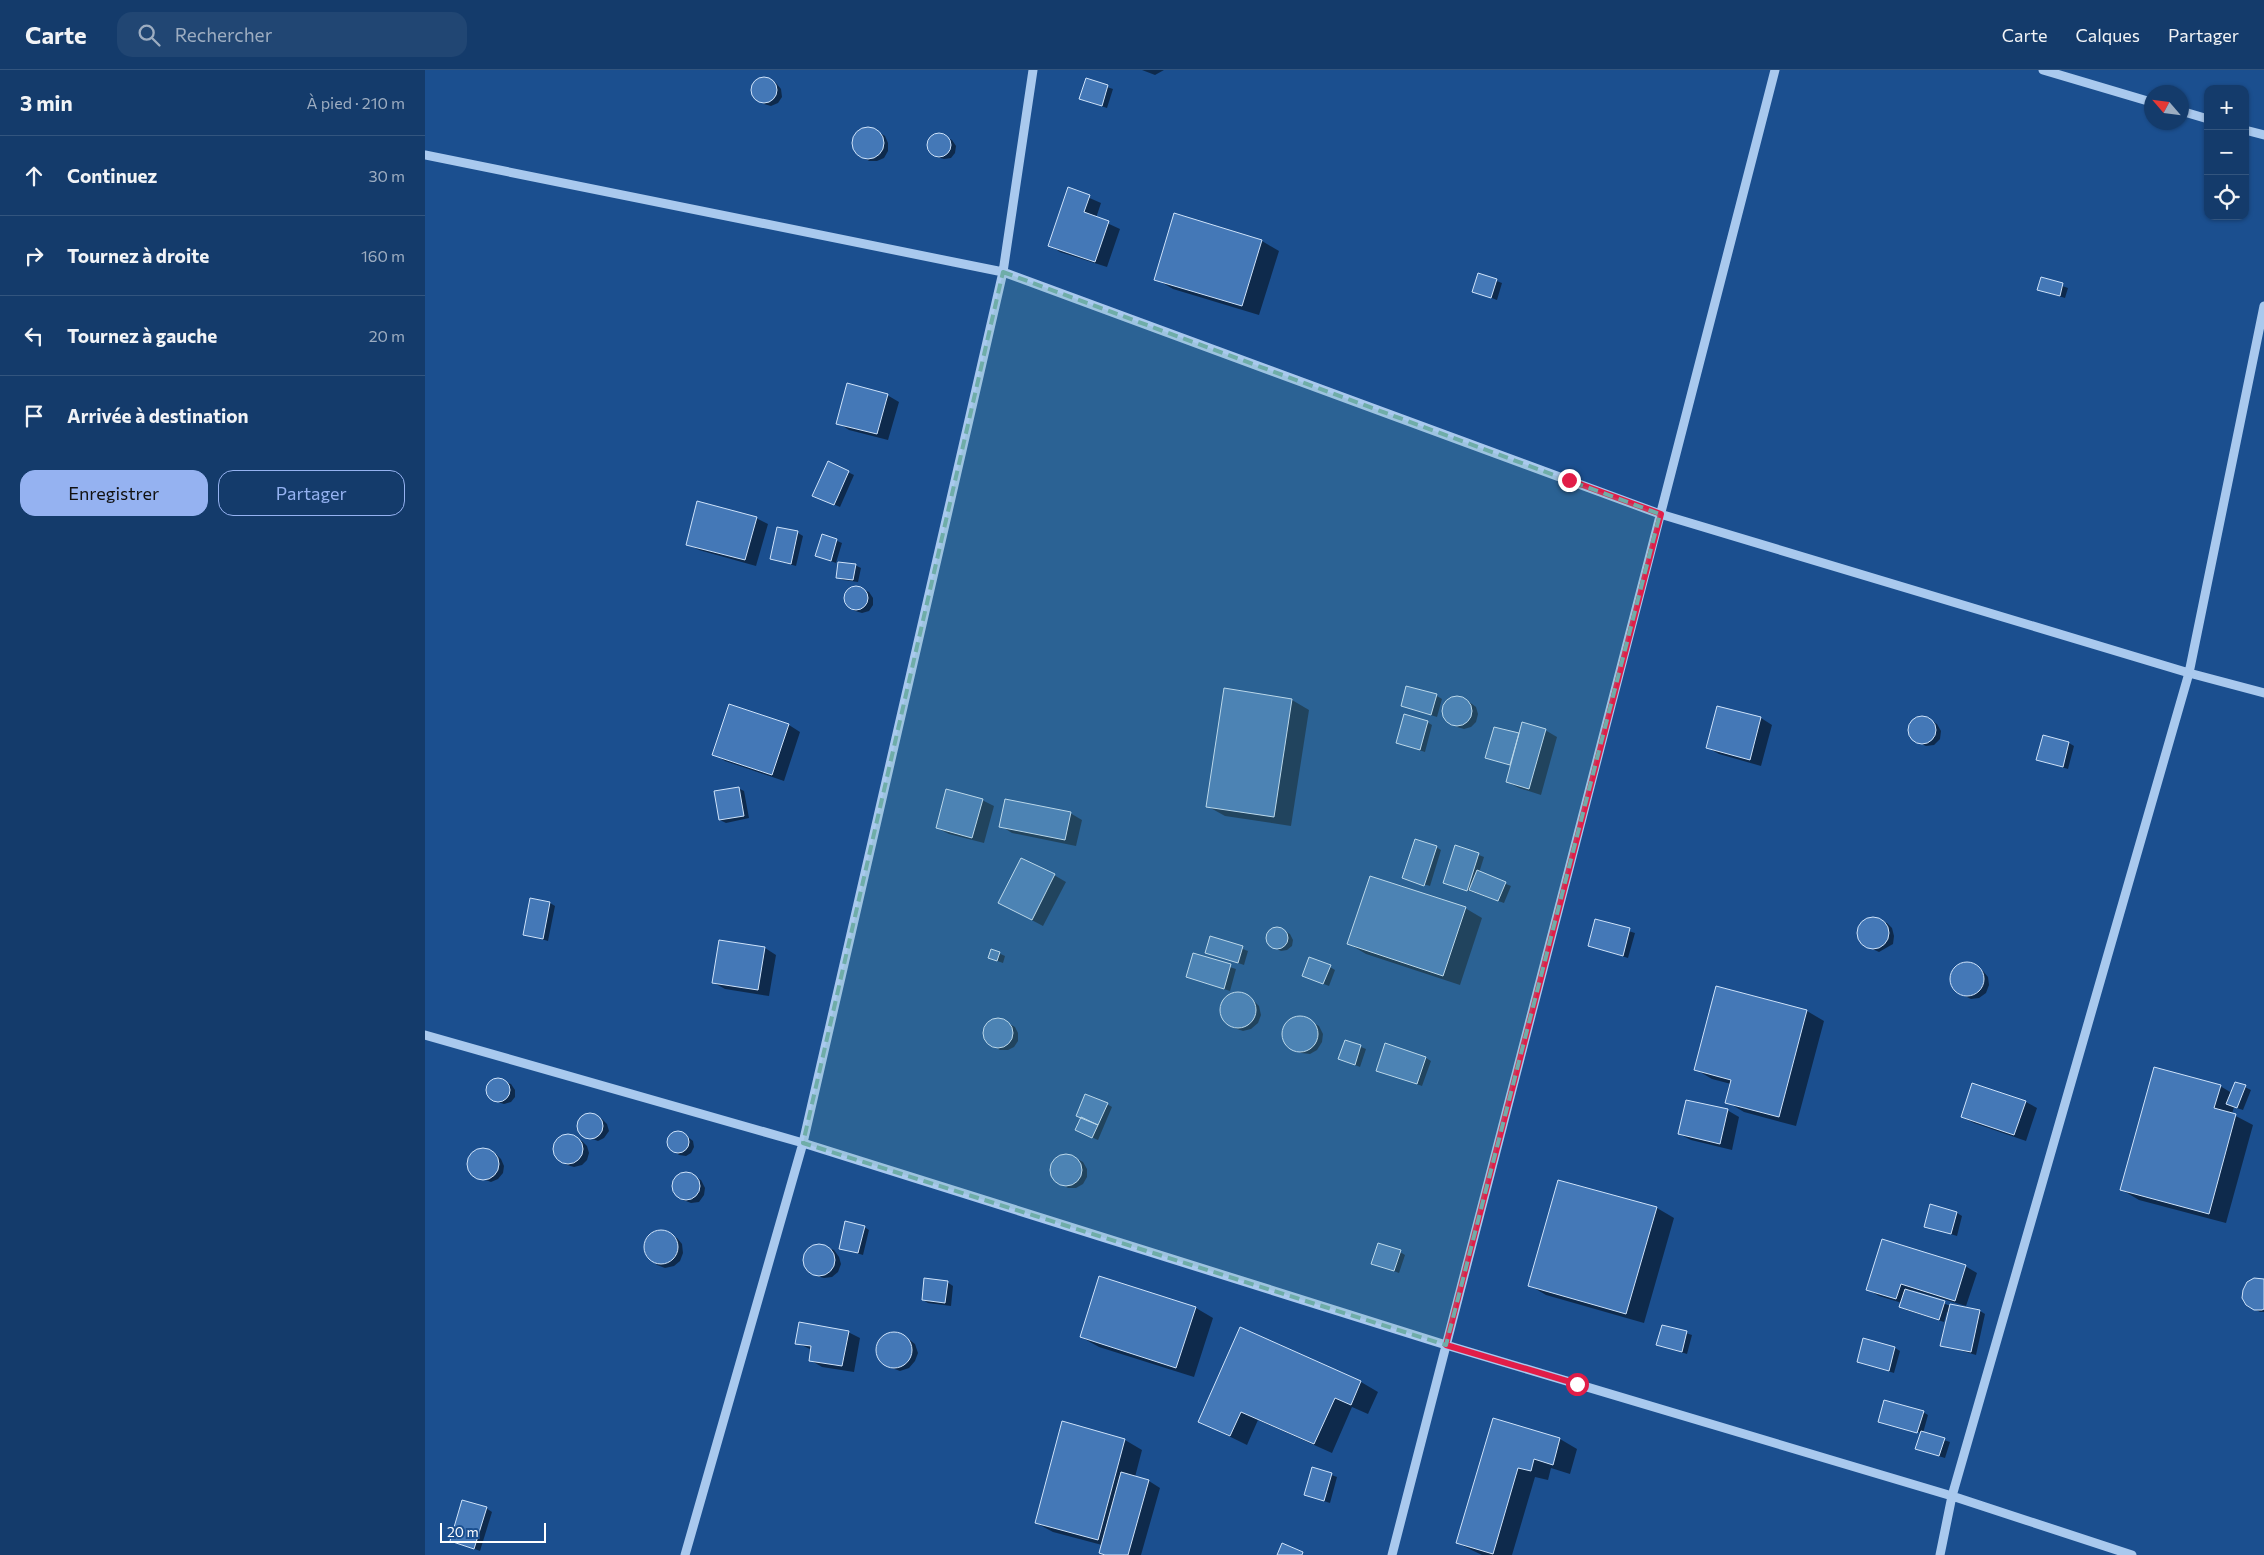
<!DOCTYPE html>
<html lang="fr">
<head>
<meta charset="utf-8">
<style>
  body { margin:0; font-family:Commissioner,sans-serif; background:#214673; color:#f1f3f6 }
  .controls { position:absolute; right:15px; top:15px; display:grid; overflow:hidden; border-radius:10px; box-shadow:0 1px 4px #0004 }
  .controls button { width:45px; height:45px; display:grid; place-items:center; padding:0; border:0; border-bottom:1px solid #33557e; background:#143b6b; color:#f1f3f6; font:25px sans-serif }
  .compass { position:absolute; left:1719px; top:15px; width:45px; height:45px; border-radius:50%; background:#143b6b; box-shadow:0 1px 4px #0004; rotate:298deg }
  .scale { position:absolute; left:15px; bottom:12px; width:106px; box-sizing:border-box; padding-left:5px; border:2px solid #fff; border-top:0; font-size:14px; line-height:18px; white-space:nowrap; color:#fff; -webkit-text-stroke:4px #1b4f8f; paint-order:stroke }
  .stop { position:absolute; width:15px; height:15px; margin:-11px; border:4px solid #e11d48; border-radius:50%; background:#fff }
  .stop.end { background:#e11d48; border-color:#fff; box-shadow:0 1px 5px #0008 }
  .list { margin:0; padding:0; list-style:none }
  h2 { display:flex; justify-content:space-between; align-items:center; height:65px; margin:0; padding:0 20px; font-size:21px }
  h2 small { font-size:16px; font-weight:400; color:#9dadc1 }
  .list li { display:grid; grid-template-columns:32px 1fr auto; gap:15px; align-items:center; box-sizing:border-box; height:80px; padding:0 20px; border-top:1px solid #33557e }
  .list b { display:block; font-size:19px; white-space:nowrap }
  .list em { font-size:16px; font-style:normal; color:#9dadc1 }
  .actions { display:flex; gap:10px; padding:15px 20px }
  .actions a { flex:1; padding:11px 0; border:1px solid #95b2f1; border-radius:15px; text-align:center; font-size:18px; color:#95b2f1 }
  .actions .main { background:#95b2f1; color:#111 }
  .icon { flex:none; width:28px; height:28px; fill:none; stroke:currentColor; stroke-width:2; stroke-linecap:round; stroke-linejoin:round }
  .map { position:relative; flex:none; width:1839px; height:1485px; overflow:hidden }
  header { display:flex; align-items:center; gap:30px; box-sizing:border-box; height:70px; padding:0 25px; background:#143b6b; border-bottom:1px solid #33557e }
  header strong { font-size:24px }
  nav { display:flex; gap:28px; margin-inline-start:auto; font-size:18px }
  .search { width:350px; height:45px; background:#214673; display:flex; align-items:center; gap:12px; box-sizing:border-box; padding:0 18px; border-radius:15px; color:#9dadc1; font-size:19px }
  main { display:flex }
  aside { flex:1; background:#143b6b }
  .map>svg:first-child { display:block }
  .shadow { fill:#0007 }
  .building { fill:#4478b7; stroke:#cfe3fa }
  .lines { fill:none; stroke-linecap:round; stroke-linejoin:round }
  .minor { stroke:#a9c9ee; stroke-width:9 }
  .route { stroke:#e11d48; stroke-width:6 }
  .marked { fill:#6fada8; fill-opacity:0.2; stroke:#6fada8; stroke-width:4; stroke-dasharray:10 6; stroke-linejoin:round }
</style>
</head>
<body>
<header>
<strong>Carte</strong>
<div class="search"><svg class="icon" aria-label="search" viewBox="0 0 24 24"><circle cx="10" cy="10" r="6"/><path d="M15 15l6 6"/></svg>Rechercher</div>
<nav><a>Carte</a><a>Calques</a><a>Partager</a></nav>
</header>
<main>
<aside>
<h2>3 min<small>À pied · 210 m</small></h2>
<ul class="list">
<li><svg class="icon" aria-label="ahead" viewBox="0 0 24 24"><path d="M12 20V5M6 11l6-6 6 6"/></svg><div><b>Continuez</b></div><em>30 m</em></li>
<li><svg class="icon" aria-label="right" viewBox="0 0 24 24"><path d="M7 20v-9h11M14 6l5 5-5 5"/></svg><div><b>Tournez à droite</b></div><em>160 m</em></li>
<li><svg class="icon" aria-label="left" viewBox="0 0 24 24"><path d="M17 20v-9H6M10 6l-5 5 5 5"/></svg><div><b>Tournez à gauche</b></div><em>20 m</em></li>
<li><svg class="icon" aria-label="arrive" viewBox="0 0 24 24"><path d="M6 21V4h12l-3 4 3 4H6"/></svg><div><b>Arrivée à destination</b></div></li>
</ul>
<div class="actions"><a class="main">Enregistrer</a><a>Partager</a></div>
</aside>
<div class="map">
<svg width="1839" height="1485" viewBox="0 0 1839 1485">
  <rect width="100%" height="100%" fill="#1b4f8f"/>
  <path class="shadow" d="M717 0H739L730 5Z
    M338 7 351 13 356 19 357 27 353 33 346 36 339 34 327 24V17L331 10Z
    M661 10 688 19 682 38 655 29Z
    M440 58 448 59 460 66 463 73V81L459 88 452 91H444L432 83 428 76 429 68 433 62Z
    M515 64 527 70 531 76 530 83 526 88 519 89 512 87 503 78V71L508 65Z
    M644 119 676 133 671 148 695 159 682 197 635 182 624 175Z
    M837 171 854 181 834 245 748 219 731 209Z
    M1053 204 1077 213 1072 230 1048 221Z
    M1617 209 1643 218 1640 228 1614 220Z
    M462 325 474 332 463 370 424 360 413 353Z
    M404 393 429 405 415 437 394 428Z
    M331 448 343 454 331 496 274 480 262 474Z
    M373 463 378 466 371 496 346 489Z
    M398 465 417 473 411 493 392 486Z
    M430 495 436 498 433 512 418 510 413 507Z
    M430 516 444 522 448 528V535L444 541 437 543 430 541 420 532V525L424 519Z
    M1012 626 1017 629 1012 647 977 636Z
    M1032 627 1039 628 1051 637 1053 644 1051 652 1046 657 1039 659 1032 657 1020 648 1018 641 1020 634 1025 629Z
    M867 630 884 640 866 756 800 746 782 736Z
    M305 636 364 655 375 662 359 711 300 691 289 684Z
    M1499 647 1512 654 1516 661 1515 669 1509 675 1501 676 1487 669 1484 662 1485 654 1490 648Z
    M1336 648 1347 655 1336 696 1294 684 1283 678Z
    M1002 652 1007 655 1000 682 972 673Z
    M1070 658 1095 665 1120 660 1132 667 1116 725 1094 718 1082 712 1087 696 1062 687Z
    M1644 673 1649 676 1643 699 1613 690Z
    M313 718 319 721 324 748 301 753 295 750Z
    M557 730 569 736 559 773 524 764 512 758Z
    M645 743 657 750 651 776 587 763 576 756Z
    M1031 776 1059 787 1054 803 1086 816 1079 833 1019 812Z
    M1011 777 1016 780 1005 816 978 808Z
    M629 805 641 812 618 856 586 839Z
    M125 833 130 836 123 871 99 864Z
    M1040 838 1057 848 1035 915 941 884 924 874Z
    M1448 847 1462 853 1467 858 1469 866 1468 874 1454 882 1441 876 1435 871 1433 863 1435 855 1440 850Z
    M1171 851 1210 863 1203 888 1165 876Z
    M853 857 865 864 868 870 867 876 862 880 856 881 844 875 841 869 842 863 847 859Z
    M786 867 823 881 819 895 781 882Z
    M340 878 351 885 344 926 300 919 289 913Z
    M567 880 580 886 578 893 564 888Z
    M769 885 811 899 805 921 762 907Z
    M1544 894 1558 901 1563 907 1564 915 1561 923 1554 928 1546 929 1538 925 1527 915 1526 907 1530 900 1536 895Z
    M905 897 910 900 904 916 878 906Z
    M814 923 828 930 834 936 836 945 833 953 826 959 818 961 809 958 797 948 796 939 798 931 805 925Z
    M1382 941 1399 951 1371 1056 1319 1042 1302 1032 1306 1014 1287 1009 1270 999Z
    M872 947 880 948 894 956 898 964 897 972 892 980 885 984 876 983 863 975 859 967V958L864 951Z
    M570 949 577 950 590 957 593 963V971L589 977 583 980H575L563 973 559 966 563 953Z
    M921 971 941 979 935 997 915 989Z
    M1001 988 1006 991 997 1016 952 1000Z
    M73 1009 86 1014 90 1020V1027L86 1032 79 1034 73 1032 62 1023 63 1016 67 1010Z
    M1795 1016 1807 1023 1820 1017 1826 1020 1818 1040 1809 1037 1807 1044 1828 1055 1801 1153 1714 1130 1697 1120Z
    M1601 1032 1612 1038 1601 1071 1549 1053 1537 1047Z
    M682 1034 687 1037 673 1070 657 1063Z
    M1302 1040 1314 1047 1307 1080 1266 1070 1254 1064Z
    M164 1044 177 1049 182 1054 184 1061 179 1068 173 1071 159 1066 154 1060V1053L157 1047Z
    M251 1062 258 1063 268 1071 269 1077 266 1083 261 1086 254 1085 243 1076 242 1070 246 1064Z
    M143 1065 157 1071 162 1076 164 1083 162 1090 157 1095 149 1097 142 1095 131 1086 130 1079 131 1072 137 1067Z
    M56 1079 70 1083 76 1089 79 1096 78 1103 73 1109 66 1112 52 1107 46 1102 43 1095 44 1087 49 1082Z
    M637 1085H645L658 1092 662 1099V1107L658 1114 651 1118H643L630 1111 626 1104V1096L630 1089Z
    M262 1103 276 1110 280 1118 279 1125 274 1132 266 1133 258 1130 252 1126 248 1120 249 1111 254 1105Z
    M1134 1111 1232 1138 1249 1148 1219 1253 1121 1225 1104 1215Z
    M1532 1143 1537 1146 1532 1166 1500 1156Z
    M439 1157 444 1160 438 1185 415 1178Z
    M237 1161 252 1168 257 1174 258 1183 255 1191 249 1196 240 1198 232 1195 221 1184 219 1176 222 1168 229 1162Z
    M396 1175 409 1180 414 1187 416 1194 413 1202 407 1207 399 1208 392 1206 381 1196 380 1189 382 1181 388 1176Z
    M975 1182 980 1185 974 1203 948 1193Z
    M1540 1196 1552 1203 1541 1236 1487 1220 1486 1222 1526 1236 1555 1241 1560 1244 1551 1285 1517 1275 1524 1243 1522 1242 1519 1252 1481 1240 1476 1237 1477 1233 1454 1226 1442 1219Z
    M1839 1211V1242H1835L1822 1235Z
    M522 1212 528 1216 526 1236 503 1233 498 1230Z
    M771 1238 788 1248 769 1307 674 1277 656 1267Z
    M1238 1256 1267 1265 1262 1284 1233 1275Z
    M815 1259 936 1312 953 1322 943 1344 927 1337 907 1383 833 1350 822 1375 775 1352Z
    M423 1262 435 1268 429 1302 397 1297 385 1290 387 1280 372 1273Z
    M468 1262 477 1264 490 1274 493 1283 490 1291 484 1298 475 1301 467 1298 454 1289 451 1280 453 1271 459 1265Z
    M1470 1278 1475 1281 1469 1303 1434 1292Z
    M1498 1342 1503 1345 1498 1363 1525 1372 1520 1388 1497 1381V1364L1487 1358 1486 1361 1489 1362 1455 1351Z
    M1068 1350 1135 1369 1152 1379 1145 1404 1126 1398 1123 1410 1110 1407 1087 1485H1057L1032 1473Z
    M638 1353 700 1370 717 1380 710 1407 724 1411 735 1418 716 1485H679L675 1482 677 1475 628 1462 611 1453Z
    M887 1398 912 1407 905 1433 880 1425Z
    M61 1438 67 1442 55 1481 26 1470Z"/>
  <path class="building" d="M326 20a13 13 0 1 1 26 0a13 13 0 1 1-26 0Z
    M661 8 683 15 677 36 654 29Z
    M427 73a16 16 0 1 1 32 0a16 16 0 1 1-32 0Z
    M502 75a12 12 0 1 1 24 0a12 12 0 1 1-24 0Z
    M643 117 665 125 659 142 684 151 670 192 623 176Z
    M749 143 837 170 817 236 729 210Z
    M1053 203 1072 209 1066 228 1047 222Z
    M1616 207 1638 213 1635 226 1612 220Z
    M422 313 463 324 452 364 411 354Z
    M403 391 424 401 409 435 387 426Z
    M272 431 332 447 320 490 261 475Z
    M352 457 373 461 366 494 345 489Z
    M397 464 412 469 406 491 390 486Z
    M413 492 431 494 428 510 411 508Z
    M419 528a12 12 0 1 1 24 0a12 12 0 1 1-24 0Z
    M981 616 1012 624 1006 645 976 636Z
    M799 618 867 629 849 747 781 737Z
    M1017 641a15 15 0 1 1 30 0a15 15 0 1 1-30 0Z
    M304 634 364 654 347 705 287 685Z
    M1292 636 1336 647 1325 690 1281 678Z
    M979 644 1003 651 995 680 971 673Z
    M1483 660a14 14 0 1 1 28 0a14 14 0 1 1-28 0Z
    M1097 652 1121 659 1104 719 1081 712Z
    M1069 657 1094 663 1085 695 1060 688Z
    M1618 665 1644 672 1638 697 1611 690Z
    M314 717 319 746 294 750 289 721Z
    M521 719 558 729 547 768 511 758Z
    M580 729 646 742 640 770 574 757Z
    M990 769 1012 776 999 816 977 808Z
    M1030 775 1054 783 1042 821 1018 813Z
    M596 788 630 804 607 850 573 833Z
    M1052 800 1081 812 1073 831 1044 820Z
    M945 806 1041 837 1018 906 922 874Z
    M105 828 125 832 118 869 98 865Z
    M1432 863a16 16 0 1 1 32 0a16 16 0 1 1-32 0Z
    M1170 849 1205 858 1198 886 1163 876Z
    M841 868a11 11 0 1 1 22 0a11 11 0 1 1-22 0Z
    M785 866 818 876 813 893 780 883Z
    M294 870 340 877 333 920 287 913Z
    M566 879 575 882 572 891 563 888Z
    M768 883 806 894 799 919 761 907Z
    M884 887 906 895 898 914 877 906Z
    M1525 909a17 17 0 1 1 34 0a17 17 0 1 1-34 0Z
    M1291 916 1382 940 1354 1047 1300 1033 1306 1010 1269 1000Z
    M795 940a18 18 0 1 1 36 0a18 18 0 1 1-36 0Z
    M857 964a18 18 0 1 1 36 0a18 18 0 1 1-36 0Z
    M558 963a15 15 0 1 1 30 0a15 15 0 1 1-30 0Z
    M920 970 936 975 930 995 913 989Z
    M960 973 1001 987 992 1014 951 1001Z
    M1729 997 1796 1015 1789 1038 1811 1044 1784 1144 1695 1120Z
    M61 1020a12 12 0 1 1 24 0a12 12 0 1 1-24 0Z
    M1810 1012 1821 1015 1812 1038 1801 1034Z
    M1547 1013 1601 1031 1589 1065 1536 1047Z
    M660 1024 683 1033 673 1055 651 1046Z
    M1261 1030 1303 1039 1295 1074 1253 1064Z
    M152 1056a13 13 0 1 1 26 0a13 13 0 1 1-26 0Z
    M656 1047 673 1055 667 1068 650 1060Z
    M242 1072a11 11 0 1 1 22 0a11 11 0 1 1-22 0Z
    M128 1079a15 15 0 1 1 30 0a15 15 0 1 1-30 0Z
    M42 1094a16 16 0 1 1 32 0a16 16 0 1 1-32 0Z
    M625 1100a16 16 0 1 1 32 0a16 16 0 1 1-32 0Z
    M247 1116a14 14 0 1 1 28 0a14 14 0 1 1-28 0Z
    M1133 1110 1232 1137 1201 1244 1103 1216Z
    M1505 1134 1532 1142 1526 1164 1499 1157Z
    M420 1151 440 1156 433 1183 414 1179Z
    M219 1177a17 17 0 1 1 34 0a17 17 0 1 1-34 0Z
    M1457 1169 1541 1195 1530 1231 1476 1214 1471 1229 1441 1220Z
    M953 1173 976 1180 969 1201 946 1194Z
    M378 1190a16 16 0 1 1 32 0a16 16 0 1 1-32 0Z
    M674 1206 771 1237 751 1298 655 1267Z
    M499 1208 523 1211 520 1233 497 1230Z
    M1829 1208 1839 1209V1239L1837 1240H1829L1821 1235 1817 1228 1818 1220 1822 1212Z
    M1480 1219 1520 1231 1514 1250 1474 1237Z
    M1525 1234 1555 1240 1546 1282 1515 1276Z
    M374 1252 424 1261 417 1296 384 1291 386 1276 370 1274Z
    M1237 1255 1262 1261 1257 1282 1231 1275Z
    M815 1257 936 1311 926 1335 910 1328 889 1374 816 1342 805 1366 773 1352Z
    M451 1280a18 18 0 1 1 36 0a18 18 0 1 1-36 0Z
    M1438 1268 1470 1277 1464 1301 1432 1292Z
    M1459 1330 1499 1341 1492 1363 1453 1352Z
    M1068 1348 1135 1368 1128 1395 1109 1389 1106 1401 1093 1398 1068 1484 1031 1473Z
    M637 1351 700 1369 673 1470 610 1453Z
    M1496 1361 1520 1368 1514 1386 1490 1379Z
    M887 1397 907 1403 899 1431 879 1425Z
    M696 1402 724 1410 703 1485H680L674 1483Z
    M37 1430 62 1437 49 1479 25 1471Z
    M857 1473 878 1482 877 1485H852Z"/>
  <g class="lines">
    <path class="minor" d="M1618 0 1726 32
      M1756 41 1783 49
      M1820 60 1839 65
      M0 85 578 202 1235 444 1764 603 1839 623
      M0 965 378 1073 1021 1275 1527 1426 1707 1485
      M260 1485 378 1073 578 202 608 0
      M967 1485 1350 0
      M1515 1485 1527 1426 1764 603 1839 236"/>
  </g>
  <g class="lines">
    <path class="route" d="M1144 410 1236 444 1021 1275 1152 1314"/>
  </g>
  <path class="marked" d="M578 202 1235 444 1021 1275 378 1073Z"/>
</svg>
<div class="controls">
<button>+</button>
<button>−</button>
<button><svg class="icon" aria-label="locate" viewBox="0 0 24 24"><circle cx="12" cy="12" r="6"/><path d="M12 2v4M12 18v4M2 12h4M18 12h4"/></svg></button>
</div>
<svg class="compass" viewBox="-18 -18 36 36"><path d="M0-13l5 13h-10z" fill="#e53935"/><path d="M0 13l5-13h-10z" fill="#9dadc1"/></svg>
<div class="scale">20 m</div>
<div class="stop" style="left:1152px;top:1314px"></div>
<div class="stop end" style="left:1144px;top:410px"></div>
</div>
</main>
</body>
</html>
